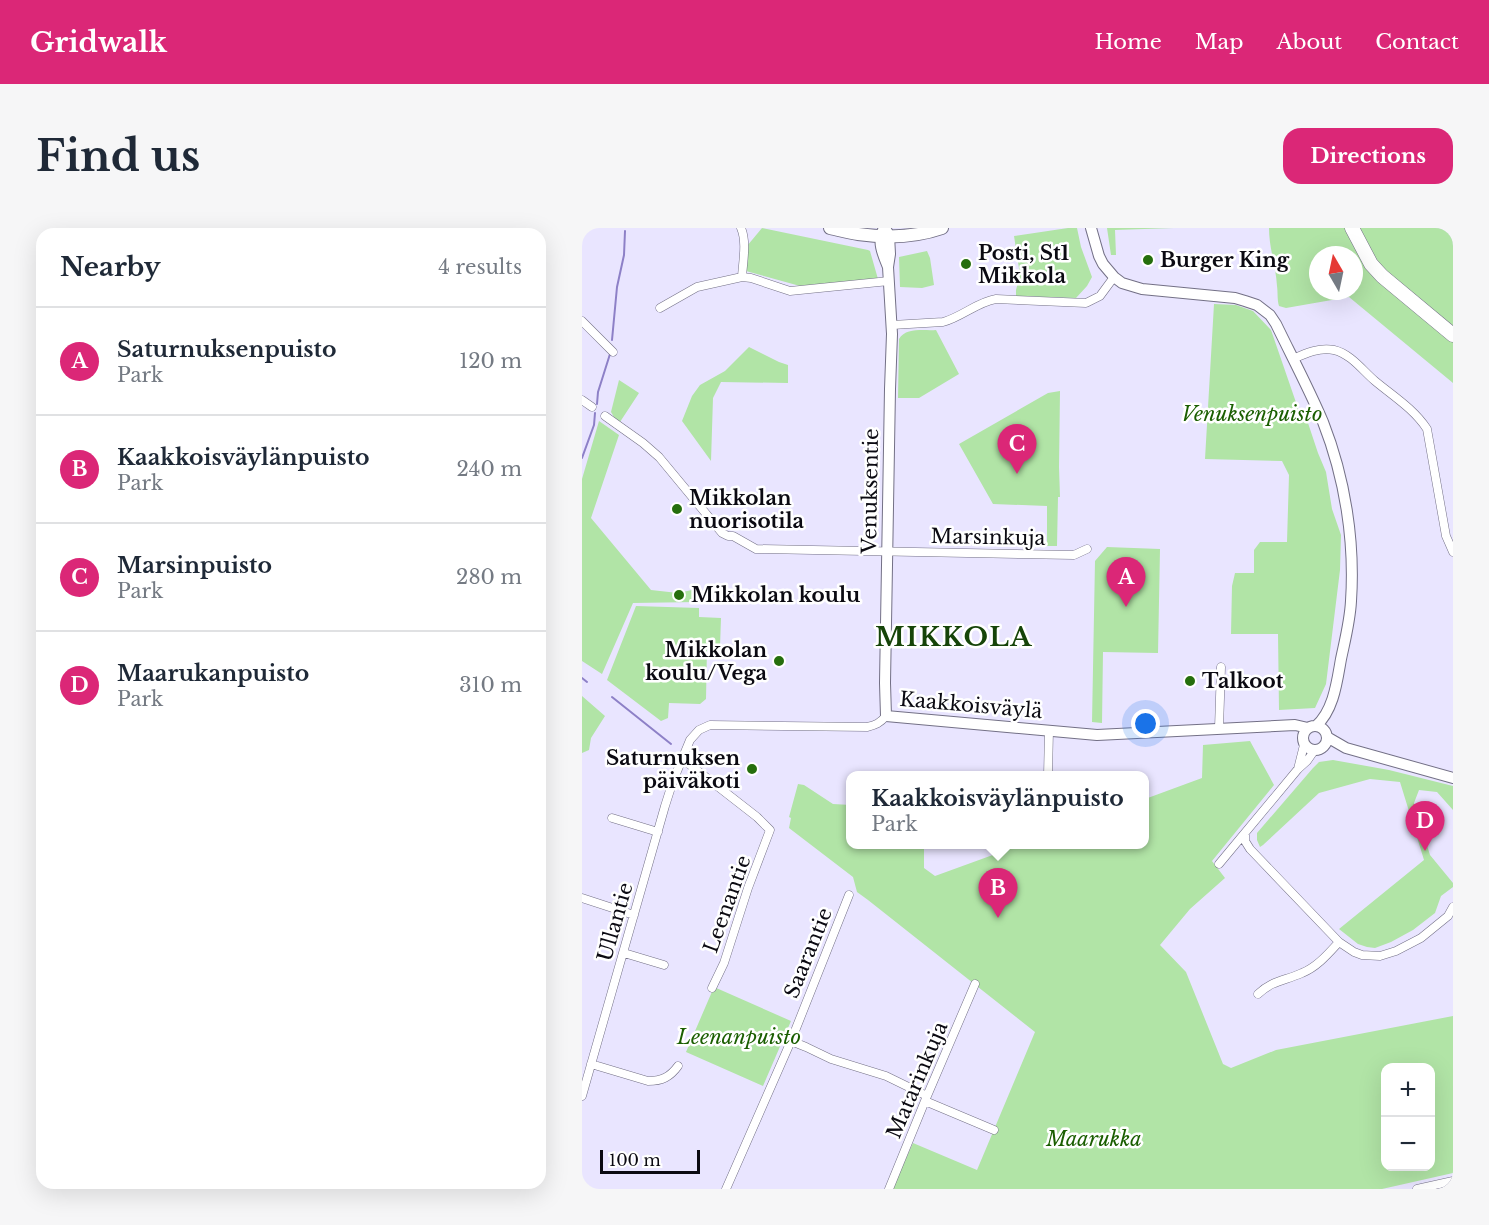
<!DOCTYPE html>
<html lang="en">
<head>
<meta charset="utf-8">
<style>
  body { margin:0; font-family:"Libre Baskerville",serif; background:#f6f6f7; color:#1f2937 }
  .controls { position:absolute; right:18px; bottom:18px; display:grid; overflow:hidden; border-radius:12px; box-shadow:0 6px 24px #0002 }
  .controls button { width:54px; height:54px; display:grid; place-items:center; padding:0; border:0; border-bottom:2px solid #e0e1e3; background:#fff; color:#1f2937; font:30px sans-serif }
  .compass { position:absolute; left:727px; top:18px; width:54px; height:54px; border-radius:50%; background:#fff; box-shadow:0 6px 24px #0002; rotate:351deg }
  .scale { position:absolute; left:18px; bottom:15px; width:100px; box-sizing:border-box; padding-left:6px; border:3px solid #0b0a12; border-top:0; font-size:16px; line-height:21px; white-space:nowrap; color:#0b0a12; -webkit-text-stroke:4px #fff; paint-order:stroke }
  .you { position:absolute; left:564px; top:496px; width:21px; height:21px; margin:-15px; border:4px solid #fff; border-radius:50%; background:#1a73e8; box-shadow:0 0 0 9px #1a73e833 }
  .badge { display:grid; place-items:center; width:39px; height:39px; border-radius:50%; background:#db2777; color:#fff; font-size:20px; font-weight:700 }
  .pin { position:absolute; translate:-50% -50px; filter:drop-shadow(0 2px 3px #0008) }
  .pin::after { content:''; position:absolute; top:32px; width:21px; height:18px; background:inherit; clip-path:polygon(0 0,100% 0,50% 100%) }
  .popup { position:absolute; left:264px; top:543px; width:303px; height:78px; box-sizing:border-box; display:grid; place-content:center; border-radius:12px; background:#fff; filter:drop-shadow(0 2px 4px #0005); font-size:20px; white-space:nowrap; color:#747a83 }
  .popup b { font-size:22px; color:#1f2937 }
  .popup::after { content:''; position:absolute; left:50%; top:100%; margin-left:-12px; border:12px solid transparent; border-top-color:#fff }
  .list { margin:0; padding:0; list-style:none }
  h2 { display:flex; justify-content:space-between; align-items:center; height:78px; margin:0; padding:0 24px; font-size:26px }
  h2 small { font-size:20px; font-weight:400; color:#747a83 }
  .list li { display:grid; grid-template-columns:39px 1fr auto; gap:18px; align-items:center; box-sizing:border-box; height:108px; padding:0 24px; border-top:2px solid #e0e1e3 }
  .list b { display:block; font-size:22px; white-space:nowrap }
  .list p { margin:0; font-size:20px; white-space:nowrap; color:#747a83 }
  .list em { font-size:20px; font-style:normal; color:#747a83 }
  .map { position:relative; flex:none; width:871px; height:961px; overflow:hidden; border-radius:18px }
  header { display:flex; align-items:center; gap:36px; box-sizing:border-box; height:84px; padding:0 30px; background:#db2777; color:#fff }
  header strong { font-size:28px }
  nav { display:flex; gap:33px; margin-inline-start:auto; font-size:21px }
  .intro { display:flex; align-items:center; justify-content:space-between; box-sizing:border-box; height:144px; padding:0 36px }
  h1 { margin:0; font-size:42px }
  .button { padding:15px 27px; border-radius:18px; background:#db2777; color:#fff; font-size:21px; font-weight:700 }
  main { display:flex; gap:36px; padding:0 36px }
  aside { flex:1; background:#fff; border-radius:18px; box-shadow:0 6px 24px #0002 }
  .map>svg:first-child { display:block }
  .green { fill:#b1e4a6; fill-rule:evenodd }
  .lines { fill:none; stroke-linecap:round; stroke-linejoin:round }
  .stream { stroke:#8d80c7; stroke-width:2 }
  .street-casing { stroke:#737086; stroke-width:9 }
  .secondary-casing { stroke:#737086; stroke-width:12 }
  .primary-casing { stroke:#737086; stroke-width:14 }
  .highway-casing { stroke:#737086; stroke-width:15 }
  .street { stroke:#fff; stroke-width:8 }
  .secondary { stroke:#fff; stroke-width:10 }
  .primary { stroke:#fff; stroke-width:12 }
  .highway { stroke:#fff; stroke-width:14 }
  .poi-dot { fill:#256e0d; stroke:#fff; stroke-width:2 }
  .labels { text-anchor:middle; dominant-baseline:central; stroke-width:5; stroke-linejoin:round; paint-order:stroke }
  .poi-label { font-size:20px; font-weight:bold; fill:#0b0a12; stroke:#fff; text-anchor:start }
  .park-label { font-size:20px; font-style:italic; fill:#1a5e01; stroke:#fff }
  .street-label { font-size:20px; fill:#0b0a12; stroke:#fff }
  .district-label { font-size:26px; font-weight:bold; letter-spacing:1.5px; fill:#164409; stroke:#fff }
</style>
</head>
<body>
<header>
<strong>Gridwalk</strong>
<nav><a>Home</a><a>Map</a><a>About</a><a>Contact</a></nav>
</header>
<div class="intro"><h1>Find us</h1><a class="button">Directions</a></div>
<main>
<aside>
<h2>Nearby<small>4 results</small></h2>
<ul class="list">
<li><span class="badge">A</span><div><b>Saturnuksenpuisto</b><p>Park</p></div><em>120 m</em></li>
<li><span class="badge">B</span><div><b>Kaakkoisväylänpuisto</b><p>Park</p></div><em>240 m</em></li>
<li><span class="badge">C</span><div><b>Marsinpuisto</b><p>Park</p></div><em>280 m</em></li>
<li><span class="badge">D</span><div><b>Maarukanpuisto</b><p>Park</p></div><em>310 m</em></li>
</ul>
</aside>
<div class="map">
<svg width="871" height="961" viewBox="0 0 871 961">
  <rect width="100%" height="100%" fill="#e9e5ff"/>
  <path class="green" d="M180 0 286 22 288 23 296 51 238 58H218L164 43 165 18Z
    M486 0H495L499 19 510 49 505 58 494 70 434 68V62L438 47 432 8Z
    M525 0H592L533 2 534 27H529Z
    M687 0H766L771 13 871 112V155L767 69 704 80 697 78C695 71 696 65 695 58 694 39 687 20 687 0ZM736 27H772V63H736Z
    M775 0H871V102L790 34Z
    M345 23 348 30 352 57 340 60 318 59 317 29Z
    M632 76 654 77 671 83 689 102 718 186 726 195 736 225 744 244 750 281 759 307 758 342 744 456 733 480 697 482 696 406H649L650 358 653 345H672V322L678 314H705L707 247 700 233 623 231Z
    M354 102 377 146 337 170H316L317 111C324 99 342 103 354 102Z
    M167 119 197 134 206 137V155L139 154 131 170 129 233 100 193 110 168 118 157 143 143Z
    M37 152 57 165 38 194 32 189 29 184Z
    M478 163 477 239 478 269H476L475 318H465V278L411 276 377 216 466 165Z
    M17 193 37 207 9 290 69 362 96 365 110 362 116 371 115 374 51 375 20 446 0 433V251Z
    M525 319 578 321 576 425 521 424 520 495 510 494 513 333Z
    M54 378 117 380V389L139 390 138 419H125L124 471 118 476 87 475 86 490 79 493 25 452Z
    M0 468 23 488 9 510 7 522 0 525Z
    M668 513 692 557 630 633 643 650 608 681 578 717 604 744 641 836 649 840 694 822 871 788V945L800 961H310L331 915 395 942 453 804 286 672 275 664 271 649 207 600 209 590 207 589 216 556 222 557 251 576 269 577V616L342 617V640L353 648 430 620 458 621V616H563V571L620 550 621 517ZM804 840H848V938H804Z
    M751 532 807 542 871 558V582L855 564 837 562 832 575 848 627 871 655V659L859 668 853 685 831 702 809 714 793 720 785 719 776 716 757 701 842 632 818 554 788 551 737 565 681 617 678 619 675 612V605L731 540 737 534Z
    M132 759 209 793 181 858 104 824Z"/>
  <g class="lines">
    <path class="stream" d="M30 112 35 59 42 27 43 3
      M15 176 16 164 28 126
      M0 230 12 197 13 185
      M0 450 5 454
      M30 469 89 516"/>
    <g class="street-casing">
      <path id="street" d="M159 0C165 14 161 33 160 49
        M78 80 115 59 160 49 169 50 208 63 307 53
        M0 93 31 124
        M310 97 361 94C380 89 395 74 414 71L504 75 518 68 532 49
        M711 131C724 125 738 119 752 122 769 126 781 143 793 153 811 168 832 181 845 201L864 308 871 324
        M0 172 10 179
        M23 188 61 215 77 229 140 305 146 308H151L174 321 492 327 505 321
        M637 500 639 439
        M101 530 107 536 175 589 188 602 166 660 142 735 130 760
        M716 541 722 517
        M466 548 467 502
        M30 590 76 604
        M663 605V613L668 621 757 714 772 724 780 727 798 728 814 723 839 710 866 688 871 679
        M637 636 716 541 725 533 732 523
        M0 670 52 687
        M42 725 82 737
        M676 766C691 752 702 753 720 745 735 739 746 726 757 714
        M209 813 224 819 249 831 304 848 345 868
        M9 836 66 853C80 853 88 849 96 838
        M0 868 83 578 91 553 108 512 117 502 128 497 285 499C294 497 298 495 304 488
        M343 873 412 902
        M144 961 209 813 267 667
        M307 961 345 868 393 756
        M835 961 871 953"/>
    </g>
    <g class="secondary-casing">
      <path id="secondary" d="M303 0 307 7 308 26 306 39 310 106 308 161 303 455 304 488 515 507 713 497 726 500
        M509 0 517 28 521 36 532 49 540 55 560 61 653 70 663 73 675 77 688 87 694 96C710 129 727 161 741 194 763 250 773 313 769 373 768 393 763 412 759 431 755 453 752 482 734 498
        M301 2C295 14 301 27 306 39
        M721 510a12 12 0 1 1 24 0a12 12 0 1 1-24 0Z
        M745 509 764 520 871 550"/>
    </g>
    <g class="primary-casing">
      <path id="primary" d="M248 0C258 2 267 5 276 6 303 10 334 9 360 0"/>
    </g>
    <g class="highway-casing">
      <path id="highway" d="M770 0 789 36 800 48 871 107"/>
    </g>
    <use href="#street" class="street"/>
    <use href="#secondary" class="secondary"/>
    <use href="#primary" class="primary"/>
    <use href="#highway" class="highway"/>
  </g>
  <g class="poi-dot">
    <circle cx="566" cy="32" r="6"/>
    <circle cx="384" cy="36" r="6"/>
    <circle cx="95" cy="281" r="6"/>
    <circle cx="97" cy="367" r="6"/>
    <circle cx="197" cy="433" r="6"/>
    <circle cx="608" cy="453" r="6"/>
    <circle cx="170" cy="541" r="6"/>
  </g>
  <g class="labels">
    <g class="poi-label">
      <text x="396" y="25">Posti, St1<tspan x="396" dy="23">Mikkola</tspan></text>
      <text x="578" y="32">Burger King</text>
      <text x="107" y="270">Mikkolan<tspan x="107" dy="23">nuorisotila</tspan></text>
      <text x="109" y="367">Mikkolan koulu</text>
      <text x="185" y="422" text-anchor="end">Mikkolan<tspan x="185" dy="23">koulu/Vega</tspan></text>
      <text x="620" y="453">Talkoot</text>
      <text x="158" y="530" text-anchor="end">Saturnuksen<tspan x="158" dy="23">päiväkoti</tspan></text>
    </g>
    <g class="park-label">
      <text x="670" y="186">Venuksenpuisto</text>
      <text x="157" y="809">Leenanpuisto</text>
      <text x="512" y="911">Maarukka</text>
    </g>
    <g class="street-label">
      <text transform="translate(288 263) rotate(-89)">Venuksentie</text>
      <text transform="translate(406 309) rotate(1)">Marsinkuja</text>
      <text transform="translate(389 477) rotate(5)">Kaakkoisväylä</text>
      <text transform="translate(145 676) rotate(-70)">Leenantie</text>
      <text transform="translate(33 694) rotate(-74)">Ullantie</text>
      <text transform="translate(226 725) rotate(-68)">Saarantie</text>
      <text transform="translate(335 852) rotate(-67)">Matarinkuja</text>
    </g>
    <g class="district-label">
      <text x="372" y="409">MIKKOLA</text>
    </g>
  </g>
</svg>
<div class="controls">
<button>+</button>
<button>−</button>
</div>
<svg class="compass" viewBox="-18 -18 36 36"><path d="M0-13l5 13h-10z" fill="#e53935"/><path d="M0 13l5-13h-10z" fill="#747a83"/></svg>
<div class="scale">100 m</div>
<div class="you"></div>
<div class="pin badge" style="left:544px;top:379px">A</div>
<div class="pin badge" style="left:416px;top:690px">B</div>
<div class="popup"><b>Kaakkoisväylänpuisto</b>Park</div>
<div class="pin badge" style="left:435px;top:246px">C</div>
<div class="pin badge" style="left:843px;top:623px">D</div>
</div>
</main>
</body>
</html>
